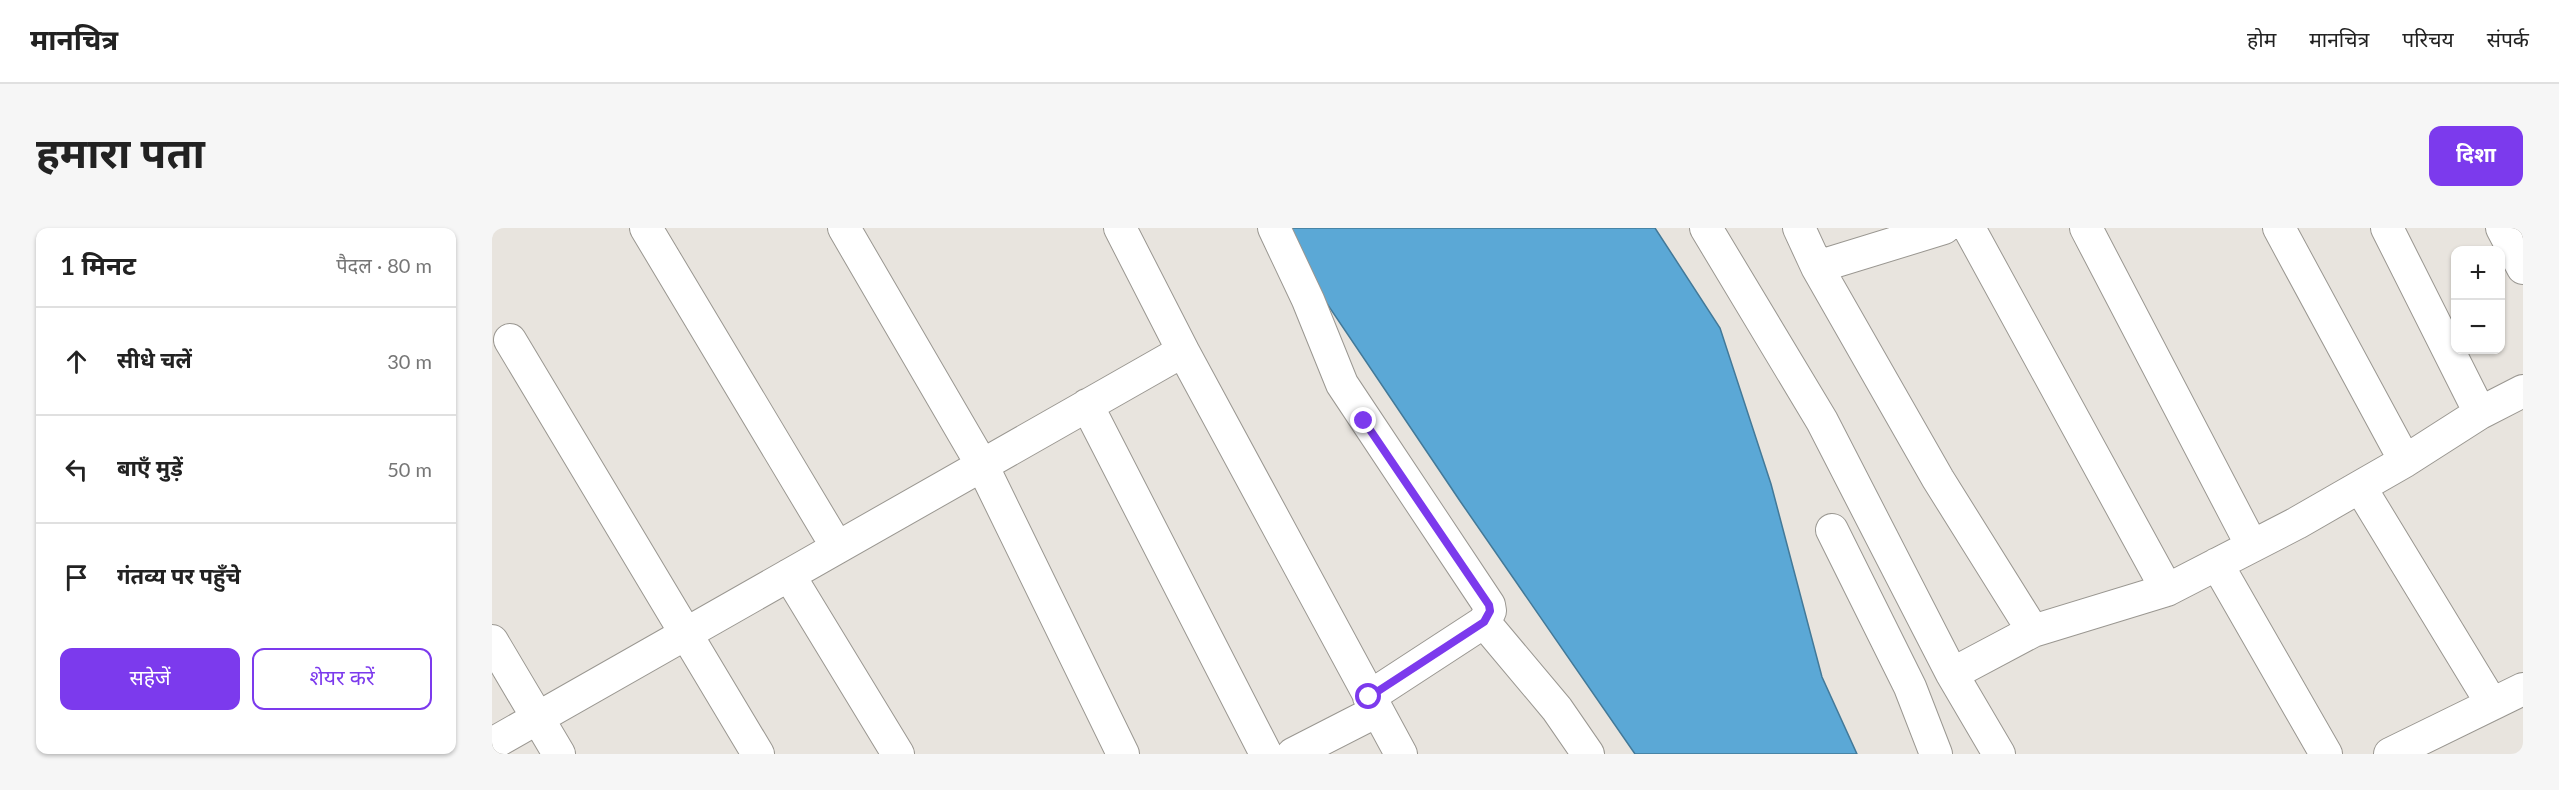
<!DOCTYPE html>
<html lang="hi">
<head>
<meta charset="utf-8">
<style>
  body { margin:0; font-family:Lato,"Noto Sans Devanagari",sans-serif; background:#f6f6f6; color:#222 }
  .controls { position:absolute; right:18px; top:18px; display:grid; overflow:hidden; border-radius:12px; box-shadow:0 2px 4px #0004 }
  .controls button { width:54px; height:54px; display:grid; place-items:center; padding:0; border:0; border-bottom:2px solid #e0e0e0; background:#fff; color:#222; font:30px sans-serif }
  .stop { position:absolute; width:18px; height:18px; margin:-14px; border:4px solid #7c3aed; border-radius:50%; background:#fff }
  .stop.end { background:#7c3aed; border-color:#fff; box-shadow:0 2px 6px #0008 }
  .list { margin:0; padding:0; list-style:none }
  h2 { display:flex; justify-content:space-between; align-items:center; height:78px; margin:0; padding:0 24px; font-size:26px }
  h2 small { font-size:20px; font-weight:400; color:#767676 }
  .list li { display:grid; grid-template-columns:39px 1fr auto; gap:18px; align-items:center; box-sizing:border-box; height:108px; padding:0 24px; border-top:2px solid #e0e0e0 }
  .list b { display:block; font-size:22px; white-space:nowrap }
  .list em { font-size:20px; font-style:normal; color:#767676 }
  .actions { display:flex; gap:12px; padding:18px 24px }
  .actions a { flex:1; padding:14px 0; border:2px solid #7c3aed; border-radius:12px; text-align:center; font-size:21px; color:#7c3aed }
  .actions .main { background:#7c3aed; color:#fff }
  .icon { flex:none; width:33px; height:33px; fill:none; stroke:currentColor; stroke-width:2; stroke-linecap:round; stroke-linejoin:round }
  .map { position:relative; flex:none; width:2031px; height:526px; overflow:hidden; border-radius:12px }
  header { display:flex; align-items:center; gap:36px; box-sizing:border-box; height:84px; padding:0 30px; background:#fff; border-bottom:2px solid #e0e0e0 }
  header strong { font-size:28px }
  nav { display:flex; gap:33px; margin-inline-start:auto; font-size:21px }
  .intro { display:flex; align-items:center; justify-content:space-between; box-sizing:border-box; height:144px; padding:0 36px }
  h1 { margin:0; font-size:42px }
  .button { padding:15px 27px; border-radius:12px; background:#7c3aed; color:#fff; font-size:21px; font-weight:700 }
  main { display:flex; gap:36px; padding:0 36px }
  aside { flex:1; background:#fff; border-radius:12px; box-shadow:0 2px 4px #0004 }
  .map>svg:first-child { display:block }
  .water { fill:#5ba8d6; stroke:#437998; stroke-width:1.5 }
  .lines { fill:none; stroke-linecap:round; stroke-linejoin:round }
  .minor-casing { stroke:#9a9791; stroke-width:34 }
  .minor { stroke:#fff; stroke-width:32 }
  .route { stroke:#7c3aed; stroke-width:8 }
</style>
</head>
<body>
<header>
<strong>मानचित्र</strong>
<nav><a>होम</a><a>मानचित्र</a><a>परिचय</a><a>संपर्क</a></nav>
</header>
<div class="intro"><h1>हमारा पता</h1><a class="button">दिशा</a></div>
<main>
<aside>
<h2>1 मिनट<small>पैदल · 80 m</small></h2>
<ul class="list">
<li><svg class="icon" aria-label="ahead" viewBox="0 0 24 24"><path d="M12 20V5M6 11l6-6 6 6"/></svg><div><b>सीधे चलें</b></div><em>30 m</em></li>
<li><svg class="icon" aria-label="left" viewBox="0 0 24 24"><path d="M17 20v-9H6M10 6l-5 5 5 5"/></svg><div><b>बाएँ मुड़ें</b></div><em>50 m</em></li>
<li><svg class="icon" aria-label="arrive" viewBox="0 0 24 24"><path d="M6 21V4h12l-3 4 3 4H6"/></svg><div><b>गंतव्य पर पहुँचे</b></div></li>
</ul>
<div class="actions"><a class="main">सहेजें</a><a>शेयर करें</a></div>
</aside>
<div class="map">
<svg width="2031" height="526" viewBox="0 0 2031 526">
  <rect width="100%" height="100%" fill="#e8e4de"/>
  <path class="water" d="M784 0H1163L1228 100 1279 256 1330 449 1365 526H1143L968 273Z"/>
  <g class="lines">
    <g class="minor-casing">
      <path id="minor" d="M154 0 345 319
        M352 0 490 237 631 526
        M628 0 691 123 909 526
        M782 0 816 72 850 156 997 377 998 383 992 394 877 469
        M1214 0 1330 193 1460 446 1507 526
        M1307 0 1325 39 1446 251 1541 403
        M1477 0 1675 362
        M1594 0 1760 318
        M1787 0 1913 233
        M1895 0 1988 185
        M2010 0 2031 40
        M1325 39 1452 0
        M18 112 266 526
        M595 177 774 526
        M1868 259 2000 476
        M1340 302 1418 459 1444 526
        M1725 336 1834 526
        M297 347 406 526
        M992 394 1065 481 1096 526
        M0 413 67 526
        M1460 446 1541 403 1675 362 1805 295 1913 233 1988 185 2031 163
        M0 516 691 123
        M801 526 885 483
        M1898 526 2031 461"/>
    </g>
    <use href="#minor" class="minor"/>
  </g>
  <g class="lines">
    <path class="route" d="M872 193 997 377 998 383 992 394 877 469"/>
  </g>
</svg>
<div class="controls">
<button>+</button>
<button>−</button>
</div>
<div class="stop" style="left:877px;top:469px"></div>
<div class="stop end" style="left:872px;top:193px"></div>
</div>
</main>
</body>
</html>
